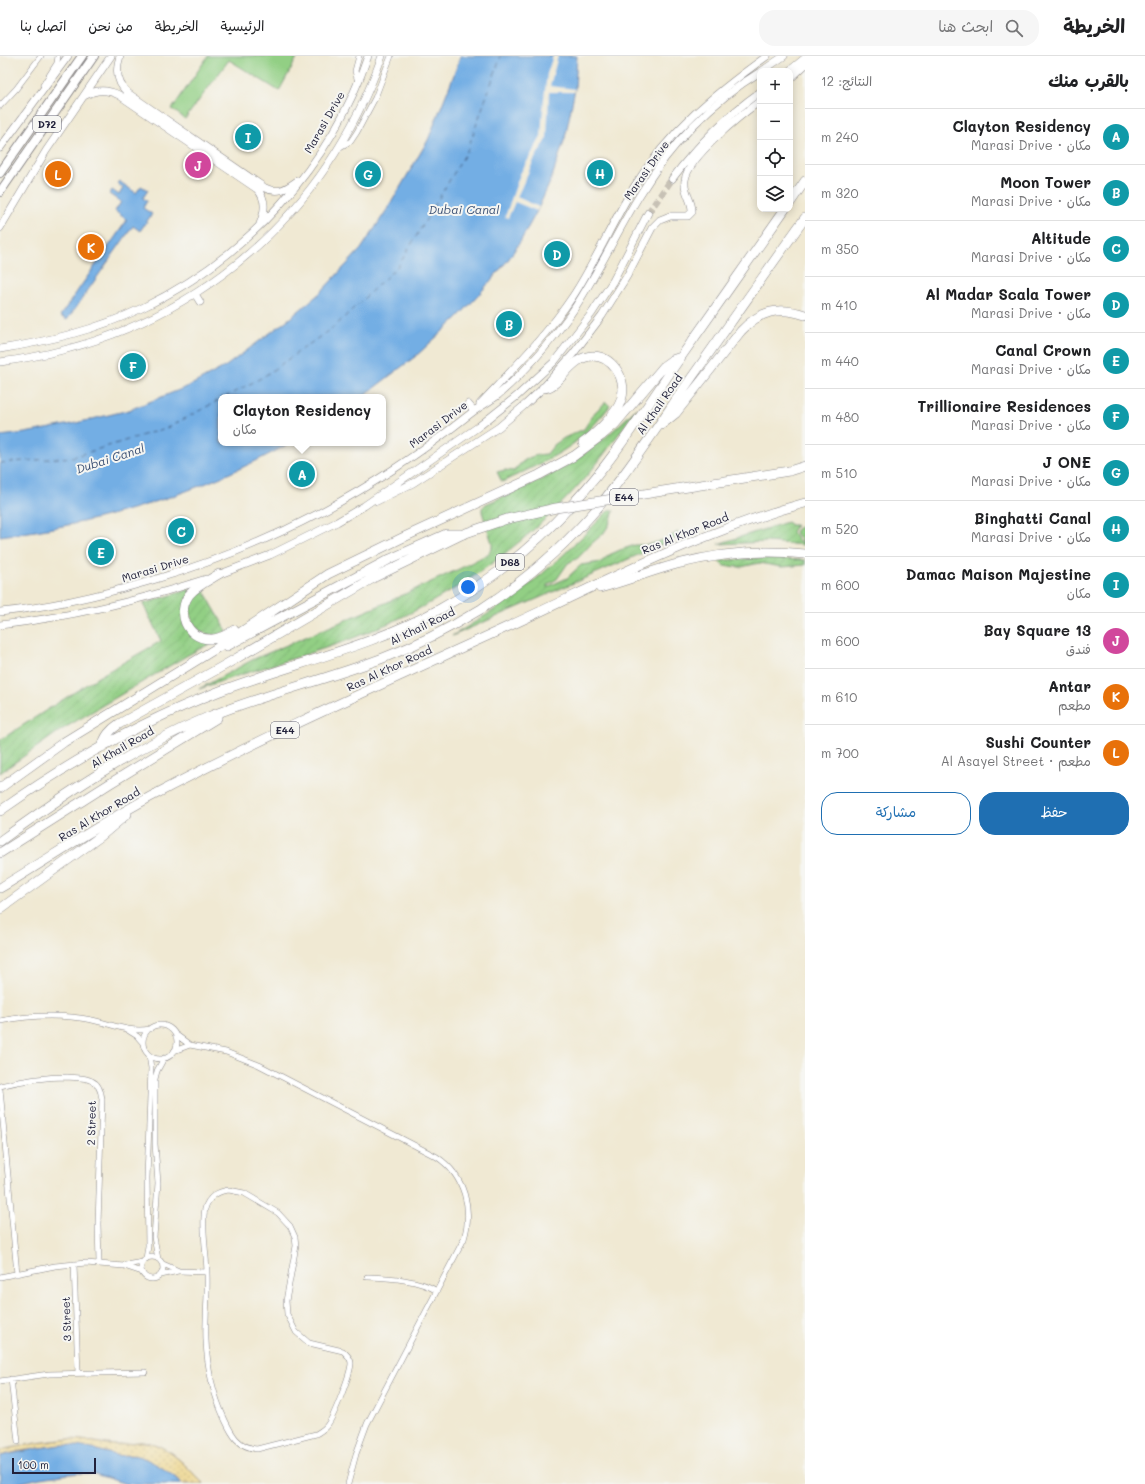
<!DOCTYPE html>
<html lang="ar">
<head>
<meta charset="utf-8">
<style>
  body { margin:0; font-family:Mali,"Playpen Sans Arabic",sans-serif; background:#f6f6f6; color:#202124; direction:rtl }
  .controls { position:absolute; right:12px; top:12px; display:grid; overflow:hidden; border-radius:8px; box-shadow:0 2px 10px #0003 }
  .controls button { width:36px; height:36px; display:grid; place-items:center; padding:0; border:0; border-bottom:1px solid #e0e0e0; background:#fff; color:#202124; font:20px sans-serif }
  .scale { position:absolute; left:12px; bottom:10px; width:84px; box-sizing:border-box; padding-left:4px; border:2px solid #22223b; border-top:0; font-size:11px; line-height:14px; white-space:nowrap; color:#22223b; -webkit-text-stroke:3px #f6f6f2; paint-order:stroke }
  .you { position:absolute; left:468px; top:531px; width:14px; height:14px; margin:-10px; border:3px solid #fff; border-radius:50%; background:#1a73e8; box-shadow:0 0 0 6px #1a73e833 }
  .badge { display:grid; place-items:center; width:26px; height:26px; border-radius:50%; background:#1f6fb2; color:#fff; font-size:13px; font-weight:700 }
  .pin { position:absolute; translate:-50% -50%; border:2px solid #fff; box-shadow:0 1px 4px #0006 }
  .popup { position:absolute; left:218px; top:338px; width:168px; height:52px; box-sizing:border-box; display:grid; place-content:center; border-radius:8px; background:#fff; filter:drop-shadow(0 1px 3px #0005); font-size:13px; white-space:nowrap; color:#757577 }
  .popup b { font-size:15px; color:#202124 }
  .popup::after { content:''; position:absolute; left:50%; top:100%; margin-left:-8px; border:8px solid transparent; border-top-color:#fff }
  .list { margin:0; padding:0; list-style:none }
  h2 { display:flex; justify-content:space-between; align-items:center; height:52px; margin:0; padding:0 16px; font-size:17px }
  h2 small { font-size:13px; font-weight:400; color:#757577 }
  .list li { display:grid; grid-template-columns:26px 1fr auto; gap:12px; align-items:center; box-sizing:border-box; height:56px; padding:0 16px; border-top:1px solid #e0e0e0 }
  .list b { display:block; font-size:15px; white-space:nowrap }
  .list p { margin:0; font-size:13px; white-space:nowrap; color:#757577 }
  .list em { font-size:13px; font-style:normal; color:#757577 }
  .actions { display:flex; gap:8px; padding:12px 16px }
  .actions a { flex:1; padding:9px 0; border:1px solid #1f6fb2; border-radius:16px; text-align:center; font-size:14px; color:#1f6fb2 }
  .actions .main { background:#1f6fb2; color:#fff }
  .icon { flex:none; width:22px; height:22px; fill:none; stroke:currentColor; stroke-width:2; stroke-linecap:round; stroke-linejoin:round }
  .map { position:relative; flex:none; width:805px; height:1428px; overflow:hidden; direction:ltr }
  header { display:flex; align-items:center; gap:24px; box-sizing:border-box; height:56px; padding:0 20px; background:#fff; border-bottom:1px solid #e0e0e0 }
  header strong { font-size:19px }
  nav { display:flex; gap:22px; margin-inline-start:auto; font-size:14px }
  .search { width:280px; height:36px; background:#f6f6f6; display:flex; align-items:center; gap:10px; box-sizing:border-box; padding:0 14px; border-radius:16px; color:#757577; font-size:15px }
  main { display:flex }
  aside { flex:1; background:#fff }
  .map>svg:first-child { display:block }
  .green { fill:#92cf84; stroke:#5a7860 }
  .sand { fill:url(#sand-dots); stroke:#887e6c }
  .garden { fill:url(#garden-furrows); stroke:#5a7860 }
  .water { fill:#73aee4; stroke:#4a6890 }
  .pier { fill:#f0e9d3 }
  .lines { fill:none; stroke-linecap:round; stroke-linejoin:round }
  .ferry { stroke:#3e5376; stroke-width:1; stroke-dasharray:5 4; stroke-linecap:butt }
  .secondary-tunnel { stroke:#c7c1b5; stroke-width:7; stroke-dasharray:7 3.5; stroke-linecap:butt }
  .street-casing { stroke:#898687; stroke-width:6 }
  .secondary-casing { stroke:#898687; stroke-width:8 }
  .primary-casing { stroke:#898687; stroke-width:10 }
  .highway-casing { stroke:#898687; stroke-width:10 }
  .street { stroke:#fff; stroke-width:5 }
  .secondary { stroke:#fff; stroke-width:7 }
  .primary { stroke:#fff; stroke-width:8 }
  .highway { stroke:#fff; stroke-width:9 }
  .highway-bridge-casing { stroke:#898687; stroke-width:10; stroke-linecap:butt }
  .highway-bridge { stroke:#fff; stroke-width:9 }
  .labels { text-anchor:middle; dominant-baseline:central; stroke-width:4; stroke-linejoin:round; paint-order:stroke }
  .shield { fill:#f6f6f2; stroke:#626272; stroke-width:1 }
  .shield-label { font-size:10px; font-weight:bold; fill:#22223b }
  .street-label { font-size:11px; fill:#22223b; stroke:#f6f6f2 }
  .water-label { font-size:12px; font-style:italic; fill:#3e5376; stroke:#f6f6f2 }
</style>
</head>
<body>
<header>
<strong>الخريطة</strong>
<div class="search"><svg class="icon" aria-label="search" viewBox="0 0 24 24"><circle cx="10" cy="10" r="6"/><path d="M15 15l6 6"/></svg>ابحث هنا</div>
<nav><a>الرئيسية</a><a>الخريطة</a><a>من نحن</a><a>اتصل بنا</a></nav>
</header>
<main>
<aside>
<h2>بالقرب منك<small>النتائج: 12</small></h2>
<ul class="list">
<li><span class="badge" style="background:#0f9aa8">A</span><div><b>Clayton Residency</b><p>مكان · Marasi Drive</p></div><em>240 m</em></li>
<li><span class="badge" style="background:#0f9aa8">B</span><div><b>Moon Tower</b><p>مكان · Marasi Drive</p></div><em>320 m</em></li>
<li><span class="badge" style="background:#0f9aa8">C</span><div><b>Altitude</b><p>مكان · Marasi Drive</p></div><em>350 m</em></li>
<li><span class="badge" style="background:#0f9aa8">D</span><div><b>Al Madar Scala Tower</b><p>مكان · Marasi Drive</p></div><em>410 m</em></li>
<li><span class="badge" style="background:#0f9aa8">E</span><div><b>Canal Crown</b><p>مكان · Marasi Drive</p></div><em>440 m</em></li>
<li><span class="badge" style="background:#0f9aa8">F</span><div><b>Trillionaire Residences</b><p>مكان · Marasi Drive</p></div><em>480 m</em></li>
<li><span class="badge" style="background:#0f9aa8">G</span><div><b>J ONE</b><p>مكان · Marasi Drive</p></div><em>510 m</em></li>
<li><span class="badge" style="background:#0f9aa8">H</span><div><b>Binghatti Canal</b><p>مكان · Marasi Drive</p></div><em>520 m</em></li>
<li><span class="badge" style="background:#0f9aa8">I</span><div><b>Damac Maison Majestine</b><p>مكان</p></div><em>600 m</em></li>
<li><span class="badge" style="background:#d1479c">J</span><div><b>Bay Square 13</b><p>فندق</p></div><em>600 m</em></li>
<li><span class="badge" style="background:#e8710a">K</span><div><b>Antar</b><p>مطعم</p></div><em>610 m</em></li>
<li><span class="badge" style="background:#e8710a">L</span><div><b>Sushi Counter</b><p>مطعم · Al Asayel Street</p></div><em>700 m</em></li>
</ul>
<div class="actions"><a class="main">حفظ</a><a>مشاركة</a></div>
</aside>
<div class="map">
<svg width="805" height="1428" viewBox="0 0 805 1428">
  <defs>
    <pattern id="sand-dots" width="8" height="8" patternUnits="userSpaceOnUse"><rect width="8" height="8" fill="#eeda9e"/><path d="M2 2h.1M6 6h.1" fill="none" stroke="#ccbb89" stroke-width="1.8" stroke-linecap="round"/></pattern>
    <pattern id="garden-furrows" width="10" height="10" patternUnits="userSpaceOnUse"><rect width="10" height="10" fill="#92cf84"/><path d="M-1 1l2-2M0 10L10 0M9 11l2-2" fill="none" stroke="#7eb173"/></pattern>
  </defs>
  <rect width="100%" height="100%" fill="#f6f6f2"/>
  <filter id="ink" filterUnits="userSpaceOnUse"><feTurbulence type="fractalNoise" baseFrequency=".025" numOctaves="2"/><feDisplacementMap in="SourceGraphic" scale="8" xChannelSelector="R" yChannelSelector="G"/><feConvolveMatrix kernelMatrix="1 2 1 2 8 2 1 2 1" color-interpolation-filters="sRGB"/></filter>
  <filter id="wash" filterUnits="userSpaceOnUse"><feTurbulence type="fractalNoise" baseFrequency=".012" numOctaves="4" result="noise"/><feDisplacementMap in="SourceGraphic" scale="16" xChannelSelector="R" yChannelSelector="G"/><feGaussianBlur stdDeviation="0.9" result="paint"/><feColorMatrix in="noise" values="0 0 0 0 0 0 0 0 0 0 0 0 0 0 0 0 0 1.4 0 .05"/><feComposite in="paint" operator="in"/></filter>
  <g filter="url(#wash)">
    <rect width="100%" height="100%" fill="#f0e9d3"/>
    <path class="green" d="M208 0H298L279 35 229 4 185 63 172 53Z"/>
    <path class="sand" d="M68 1383C85 1383 100 1388 117 1389 126 1389 135 1385 145 1386 170 1389 187 1412 204 1428H181L177 1422 144 1402 130 1399 116 1400 106 1396 80 1391 71 1389 20 1395 0 1400V1394L37 1387Z"/>
    <path class="garden" d="M606 346 610 350C602 360 593 371 583 380 560 400 529 413 502 426L497 416 505 414 514 415C523 402 533 399 547 398L554 389 564 382 584 373 595 356Z
      M637 352C618 379 599 407 577 431 520 493 451 542 373 574 317 598 256 612 199 633L254 603 390 545 461 512 488 498 492 492V487L482 456V452L486 448C516 435 547 423 574 405 597 390 617 371 637 352Z
      M610 453 614 455 609 469 603 478 591 488 578 502 568 507 557 523 547 529V531L567 522 581 509 601 506 609 499 620 494 635 489H648L666 483 678 476 679 481 452 580C475 566 497 553 518 537 552 512 581 482 610 453Z
      M787 466 791 469H796L792 476 799 486H802L800 482 796 479 795 475 801 470 805 471V489L766 486 718 488Z
      M755 502 805 504V509L782 511 759 507 741 511 724 510 718 505Z
      M190 533 183 569 215 585 188 599 61 674 0 717V684L98 621 161 585 143 548Z
      M203 533 227 575C196 591 176 551 203 533Z"/>
    <path class="water" d="M460 0H577L575 33 565 82 551 124 537 155 520 186 508 204 476 242 457 262 416 300 362 341H221V387H290C201 437 101 468 0 480V380L25 377 76 367 129 354 189 330 226 310 290 262 320 237 361 193 388 152 428 84 455 16Z
      M119 125 136 137 141 130 148 134 143 142 147 145 143 152 152 158 140 175 133 170 67 264 60 260 127 164 115 155 121 146 109 138 112 134 119 139 123 132 117 127Z
      M60 1389C80 1389 97 1394 115 1399 123 1401 130 1398 137 1400 148 1402 176 1419 181 1428H126L95 1418 78 1417 40 1422 15 1428H0V1400L40 1392Z"/>
    <path class="pier" d="M553 0H558L550 30 575 33 574 36H549L547 82 534 104 517 141 539 151 537 155 515 146 508 162 505 161 520 118 541 81 543 51 547 18Z"/>
    <g class="lines">
      <path class="ferry" d="M225 341 263 321 335 270 399 209 467 95 501 0
        M0 407 73 401 169 371 221 343"/>
    </g>
  </g>
  <g filter="url(#ink)">
    <g class="lines">
      <path class="secondary-tunnel" d="M648 157 672 123"/>
      <g class="street-casing">
        <path id="street" d="M358 26 355 15 359 0
          M43 29 57 7 58 0
          M0 50 16 33 41 0
          M340 91 351 85 357 76 375 42 391 0
          M0 965C31 959 61 958 92 964 112 968 129 977 150 973
          M143 986a17 17 0 1 1 34 0a17 17 0 1 1-34 0Z
          M129 975 137 980 143 987
          M175 978 190 989 226 996 259 1009 437 1101C465 1120 473 1153 464 1183L367 1368 356 1398 348 1428
          M174 995 190 989
          M0 1030C24 1024 43 1021 67 1021 75 1022 85 1021 92 1025 99 1028 101 1035 102 1043L98 1168 99 1207
          M0 1033 17 1218
          M229 1134 244 1137 278 1157 290 1170 295 1181 296 1190 286 1245 287 1258 296 1276 309 1287 343 1295C346 1298 351 1302 351 1307 351 1317 334 1360 328 1368 325 1373 321 1375 316 1378L257 1393C238 1391 232 1379 225 1364 213 1338 207 1313 206 1284 205 1262 208 1240 207 1217 207 1201 201 1168 205 1153 208 1141 218 1135 229 1134Z
          M141 1212a11 11 0 1 1 22 0a11 11 0 1 1-22 0Z
          M146 1203 148 1190 147 1122 151 1012 149 999
          M158 1203 154 1181 158 1127 155 1088V1023L157 1015 164 1002
          M74 1208 78 1317
          M163 1208 179 1215 207 1216
          M125 1209 143 1206
          M161 1219 178 1215
          M0 1221 55 1210 86 1207 124 1210 142 1216
          M367 1221C389 1222 418 1223 437 1235
          M11 1323 18 1386
          M0 1325 49 1318 145 1316"/>
      </g>
      <g class="secondary-casing">
        <path id="secondary" d="M120 0C115 15 117 28 129 38L265 132C278 138 286 133 297 125
          M762 15 784 0
          M789 15 805 2
          M790 23 805 9
          M84 40C96 33 107 33 119 39L257 133C267 144 265 155 260 168
          M0 92 68 0
          M672 123C697 90 726 60 760 36
          M0 172 46 95 111 0
          M195 238 200 246
          M0 293C49 285 97 274 142 252 246 202 331 110 368 0
          M0 306C180 283 321 171 382 0
          M468 348 474 355
          M480 348C513 313 547 279 573 240 596 205 612 166 634 131 670 74 713 39 767 0
          M377 445 413 427 499 371 526 348 543 332 573 298 602 260 627 220 652 172 660 164 670 160H688L692 156C693 145 683 136 685 124 688 101 741 59 760 45
          M215 520 270 499 337 466 364 450 478 371 517 340 554 306 592 257 613 225 648 157
          M0 556C52 551 102 539 153 524 272 489 373 435 470 358 479 351 489 346 498 339 525 316 549 288 570 259 597 220 616 177 641 137 670 89 712 45 760 16
          M0 569C71 561 138 545 206 523"/>
      </g>
      <g class="primary-casing">
        <path id="primary" d="M0 117 82 0
          M0 136 94 0"/>
      </g>
      <g class="highway-casing">
        <path id="highway" d="M790 147 805 125
          M543 332C560 333 569 300 593 300 602 300 610 305 616 313 622 321 625 334 621 344 617 358 594 379 583 387
          M661 369 676 357 741 275C760 255 778 250 805 259
          M789 415 805 410
          M219 518C209 524 196 530 189 539 176 557 187 582 209 583 218 584 227 579 234 574
          M600 532C626 525 651 515 677 508 719 497 761 493 805 498
          M227 590 390 503 446 478H461
          M102 691C105 680 110 674 119 668L225 609 375 521 463 478
          M0 732 64 686 220 590 328 518 402 482 539 419 574 400 601 380 615 368 665 309 672 304 681 301
          M0 755C68 707 142 665 220 635 294 607 371 591 440 553 491 525 538 487 576 444 614 403 644 354 676 308 712 256 749 205 785 153
          M0 785C66 737 133 692 208 661 265 638 325 624 383 602 417 589 450 572 481 553 526 524 566 489 600 449 629 414 654 376 680 338 722 279 763 220 805 162
          M0 797 109 728 217 662
          M0 832C50 802 98 769 150 741 266 679 387 626 507 571 605 526 701 475 805 447
          M0 853 101 780 127 758"/>
      </g>
      <use href="#street" class="street"/>
      <use href="#secondary" class="secondary"/>
      <use href="#primary" class="primary"/>
      <use href="#highway" class="highway"/>
      <g class="highway-bridge-casing">
        <path id="highway-bridge" d="M463 478 507 463 556 452 789 415"/>
      </g>
      <use href="#highway-bridge" class="highway-bridge"/>
    </g>
  </g>
  <g class="labels">
    <g class="shield">
      <rect x="33" y="60" width="28" height="16" rx="3"/>
      <rect x="610" y="433" width="28" height="16" rx="3"/>
      <rect x="496" y="498" width="28" height="16" rx="3"/>
      <rect x="271" y="666" width="28" height="16" rx="3"/>
    </g>
    <g class="shield-label">
      <text x="47" y="68">D72</text>
      <text x="624" y="441">E44</text>
      <text x="510" y="506">D68</text>
      <text x="285" y="674">E44</text>
    </g>
    <g class="street-label">
      <text transform="translate(324 66) rotate(-60)">Marasi Drive</text>
      <text transform="translate(646 114) rotate(-55)">Marasi Drive</text>
      <text transform="translate(659 348) rotate(-55)">Al Khail Road</text>
      <text transform="translate(438 368) rotate(-37)">Marasi Drive</text>
      <text transform="translate(685 477) rotate(-22)">Ras Al Khor Road</text>
      <text transform="translate(155 512) rotate(-17)">Marasi Drive</text>
      <text transform="translate(422 570) rotate(-26)">Al Khail Road</text>
      <text transform="translate(389 612) rotate(-25)">Ras Al Khor Road</text>
      <text transform="translate(122 691) rotate(-30)">Al Khail Road</text>
      <text transform="translate(99 758) rotate(-31)">Ras Al Khor Road</text>
      <text transform="translate(91 1067) rotate(-89)">2 Street</text>
      <text transform="translate(66 1263) rotate(-92)">3 Street</text>
    </g>
    <g class="water-label">
      <text x="464" y="153">Dubai Canal</text>
      <text transform="translate(110 402) rotate(-18)">Dubai Canal</text>
    </g>
  </g>
</svg>
<div class="controls">
<button>+</button>
<button>−</button>
<button><svg class="icon" aria-label="locate" viewBox="0 0 24 24"><circle cx="12" cy="12" r="6"/><path d="M12 2v4M12 18v4M2 12h4M18 12h4"/></svg></button>
<button><svg class="icon" aria-label="layers" viewBox="0 0 24 24"><path d="M12 4l9 5-9 5-9-5zM3 14l9 5 9-5"/></svg></button>
</div>
<div class="scale">100 m</div>
<div class="you"></div>
<div class="pin badge" style="left:302px;top:418px;background:#0f9aa8">A</div>
<div class="popup"><b>Clayton Residency</b>مكان</div>
<div class="pin badge" style="left:509px;top:268px;background:#0f9aa8">B</div>
<div class="pin badge" style="left:181px;top:475px;background:#0f9aa8">C</div>
<div class="pin badge" style="left:557px;top:198px;background:#0f9aa8">D</div>
<div class="pin badge" style="left:101px;top:496px;background:#0f9aa8">E</div>
<div class="pin badge" style="left:133px;top:310px;background:#0f9aa8">F</div>
<div class="pin badge" style="left:368px;top:118px;background:#0f9aa8">G</div>
<div class="pin badge" style="left:600px;top:117px;background:#0f9aa8">H</div>
<div class="pin badge" style="left:248px;top:81px;background:#0f9aa8">I</div>
<div class="pin badge" style="left:198px;top:109px;background:#d1479c">J</div>
<div class="pin badge" style="left:91px;top:191px;background:#e8710a">K</div>
<div class="pin badge" style="left:58px;top:118px;background:#e8710a">L</div>
</div>
</main>
</body>
</html>
